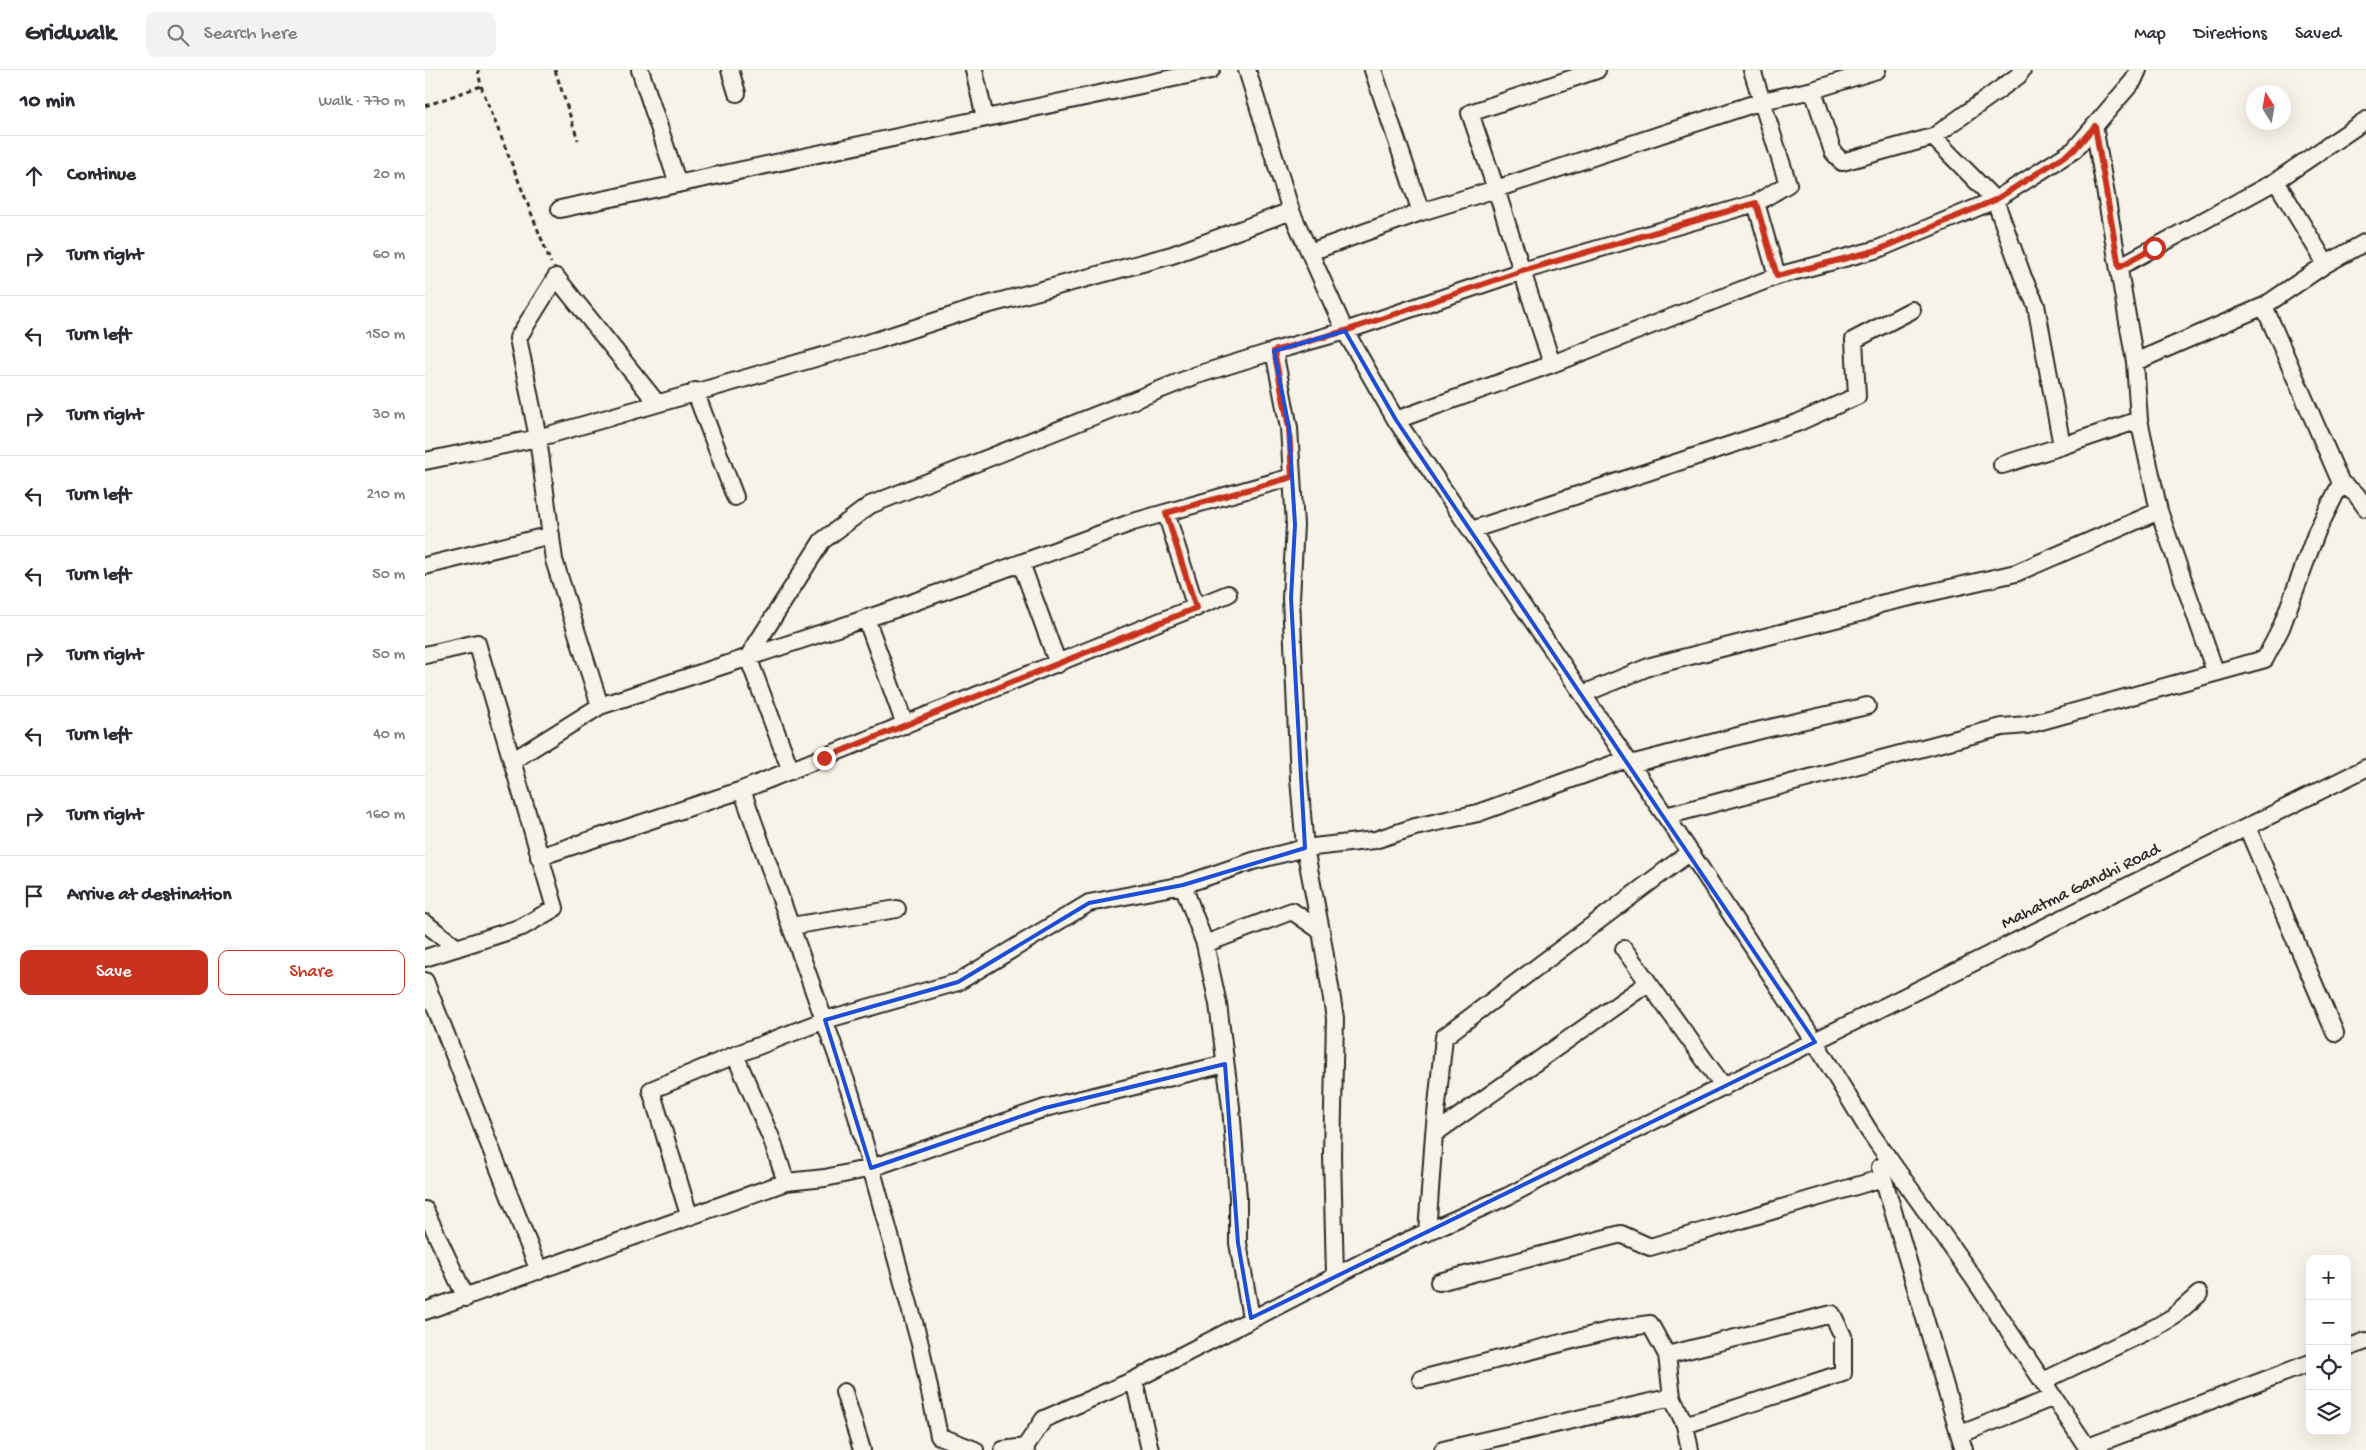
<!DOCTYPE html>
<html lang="en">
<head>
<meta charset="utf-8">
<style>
  body { margin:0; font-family:"Gochi Hand",sans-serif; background:#f2f2f3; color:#2b2b33 }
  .controls { position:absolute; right:15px; bottom:15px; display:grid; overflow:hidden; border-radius:10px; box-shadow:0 5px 20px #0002 }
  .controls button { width:45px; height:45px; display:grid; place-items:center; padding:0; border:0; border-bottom:1px solid #e1e1e2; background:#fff; color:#2b2b33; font:25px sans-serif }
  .compass { position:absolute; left:1821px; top:15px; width:45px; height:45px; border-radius:50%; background:#fff; box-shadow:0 5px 20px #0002; rotate:349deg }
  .stop { position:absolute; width:15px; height:15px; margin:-11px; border:4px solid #c8321e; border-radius:50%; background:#fff }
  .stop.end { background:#c8321e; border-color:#fff; box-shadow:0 1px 5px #0008 }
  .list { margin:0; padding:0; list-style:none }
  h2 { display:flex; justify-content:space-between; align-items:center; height:65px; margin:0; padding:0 20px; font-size:21px }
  h2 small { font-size:16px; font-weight:400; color:#7c7c81 }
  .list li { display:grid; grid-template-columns:32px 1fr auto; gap:15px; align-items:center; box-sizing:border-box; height:80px; padding:0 20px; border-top:1px solid #e1e1e2 }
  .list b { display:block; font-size:19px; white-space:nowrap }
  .list em { font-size:16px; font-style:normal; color:#7c7c81 }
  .actions { display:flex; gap:10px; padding:15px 20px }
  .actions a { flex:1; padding:11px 0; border:1px solid #c8321e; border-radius:10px; text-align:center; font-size:18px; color:#c8321e }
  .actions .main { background:#c8321e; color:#fff }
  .icon { flex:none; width:28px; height:28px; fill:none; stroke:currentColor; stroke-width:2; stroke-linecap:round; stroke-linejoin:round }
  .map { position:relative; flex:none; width:1941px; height:1380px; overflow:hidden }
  header { display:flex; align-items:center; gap:30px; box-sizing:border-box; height:70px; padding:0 25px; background:#fff; border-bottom:1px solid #e1e1e2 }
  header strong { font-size:24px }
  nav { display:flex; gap:28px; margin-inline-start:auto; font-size:18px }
  .search { width:350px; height:45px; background:#f2f2f3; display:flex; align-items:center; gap:12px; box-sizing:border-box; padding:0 18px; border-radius:10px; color:#7c7c81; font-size:19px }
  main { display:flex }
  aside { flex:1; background:#fff }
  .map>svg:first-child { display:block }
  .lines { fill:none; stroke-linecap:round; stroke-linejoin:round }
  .minor-casing { stroke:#2b2b2b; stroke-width:20 }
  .path { stroke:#2b2b2b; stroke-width:3; stroke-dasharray:5 4; stroke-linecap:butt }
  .minor { stroke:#f7f3e8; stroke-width:16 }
  .route { stroke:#c8321e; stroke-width:6 }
  .marked { fill:none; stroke:#1d4ed8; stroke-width:4; stroke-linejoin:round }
  .labels { text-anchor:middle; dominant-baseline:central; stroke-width:5; stroke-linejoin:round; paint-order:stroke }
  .street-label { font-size:18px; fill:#2b2b2b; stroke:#f7f3e8 }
</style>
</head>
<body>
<header>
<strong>Gridwalk</strong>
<div class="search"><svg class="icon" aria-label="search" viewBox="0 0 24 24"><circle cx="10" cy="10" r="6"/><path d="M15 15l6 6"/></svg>Search here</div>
<nav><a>Map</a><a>Directions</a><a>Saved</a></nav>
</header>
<main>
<aside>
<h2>10 min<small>Walk · 770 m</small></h2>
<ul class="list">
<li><svg class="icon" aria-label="ahead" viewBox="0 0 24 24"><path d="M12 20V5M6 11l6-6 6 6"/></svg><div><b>Continue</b></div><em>20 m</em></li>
<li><svg class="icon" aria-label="right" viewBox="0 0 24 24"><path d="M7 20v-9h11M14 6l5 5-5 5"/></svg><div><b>Turn right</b></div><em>60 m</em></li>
<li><svg class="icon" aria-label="left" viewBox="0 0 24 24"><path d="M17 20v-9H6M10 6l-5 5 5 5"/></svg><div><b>Turn left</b></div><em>150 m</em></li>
<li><svg class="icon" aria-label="right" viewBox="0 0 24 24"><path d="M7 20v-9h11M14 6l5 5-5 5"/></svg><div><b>Turn right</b></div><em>30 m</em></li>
<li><svg class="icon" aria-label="left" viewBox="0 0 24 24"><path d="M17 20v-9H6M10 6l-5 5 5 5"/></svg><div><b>Turn left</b></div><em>210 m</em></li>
<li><svg class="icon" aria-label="left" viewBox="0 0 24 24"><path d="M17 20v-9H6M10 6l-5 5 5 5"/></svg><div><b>Turn left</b></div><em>50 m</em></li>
<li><svg class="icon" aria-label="right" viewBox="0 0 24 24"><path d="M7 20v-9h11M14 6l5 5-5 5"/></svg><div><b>Turn right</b></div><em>50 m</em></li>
<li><svg class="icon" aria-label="left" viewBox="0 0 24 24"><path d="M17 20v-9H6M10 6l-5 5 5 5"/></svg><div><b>Turn left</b></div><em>40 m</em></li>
<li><svg class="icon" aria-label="right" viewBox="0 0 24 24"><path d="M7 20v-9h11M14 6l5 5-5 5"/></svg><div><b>Turn right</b></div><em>160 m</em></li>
<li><svg class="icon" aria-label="arrive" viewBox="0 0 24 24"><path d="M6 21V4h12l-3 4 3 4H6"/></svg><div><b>Arrive at destination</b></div></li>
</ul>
<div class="actions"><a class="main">Save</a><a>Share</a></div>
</aside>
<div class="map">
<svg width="1941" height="1380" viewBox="0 0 1941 1380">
  <rect width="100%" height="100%" fill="#f7f3e8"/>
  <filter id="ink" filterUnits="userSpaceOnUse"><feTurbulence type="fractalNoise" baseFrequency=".02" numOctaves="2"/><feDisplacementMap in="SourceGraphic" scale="10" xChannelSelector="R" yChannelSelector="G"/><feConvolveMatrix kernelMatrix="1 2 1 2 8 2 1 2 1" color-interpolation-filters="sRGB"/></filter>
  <g filter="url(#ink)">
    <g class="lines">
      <g class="minor-casing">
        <path id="minor" d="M215 0 253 114
          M305 0 312 23
          M549 0 560 48
          M822 0 866 141 920 261 971 350 1265 782 1390 972 1444 1061 1547 1206 1664 1380
          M948 0 996 142 1071 119 1097 201 1331 133
          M1172 0 1045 43 1071 119 1337 31 1388 20 1452 0
          M1388 20 1408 82 1417 92 1508 67 1593 6 1597 0
          M1669 56 1710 292 1714 350
          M1508 67 1570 130 1598 207 1611 235 1637 376 1714 350 1734 441 1790 601
          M1851 111 1901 194
          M135 139 786 0
          M885 182 996 142
          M1694 197 1851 111 1941 50
          M1352 206 1453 179 1570 130 1649 80 1708 11 1713 0
          M1839 236 1916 413 1931 424 1941 438
          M1710 292 1839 236 1901 194 1941 172
          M270 321 310 427
          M232 333 131 207 93 268 113 368 129 490 175 636 467 540 708 452 867 407
          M971 350 1127 294 1352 206 1331 133 1363 114 1327 0
          M0 391 113 368 453 270 554 237 747 185 866 141
          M1577 395 1637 376
          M741 443 771 538
          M1046 460 1372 353 1432 326 1429 270 1487 240
          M596 493 633 594
          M0 496 126 465
          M441 548 480 655
          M0 585 52 573 87 691
          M1158 624 1226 596 1438 542 1455 534 1591 503 1734 441
          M1206 694 1336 660 1442 636
          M366 701 323 587 397 471 445 435 772 305 849 281
          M317 720 803 524
          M1241 746 1577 657 1602 655 1840 589 1856 558 1892 461 1916 413
          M1822 757 1910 963
          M114 787 317 720 426 1025 495 1274 514 1366 550 1380
          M0 853 32 878
          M366 856 472 839
          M896 861 880 778 950 770 990 757 1053 743 1202 689
          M780 874 793 934 806 1037 813 1127V1173L826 1248
          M1199 879 1299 1017
          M0 888 97 857 130 838 87 691 175 636
          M0 911 114 1201
          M1009 1064 1019 967 1265 782
          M1455 1097 1539 1380
          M361 1112 400 1108 446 1098 620 1038 800 994
          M0 1140 41 1228
          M264 1145 226 1020 310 985
          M1002 1163 1009 1064 1223 913
          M910 1206 907 1085 910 948 896 861 867 841 780 874 758 815 828 791 880 778 874 709 866 528 870 455 864 358 849 281 920 261 1097 201 1127 294
          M1014 1212 1196 1164 1225 1177 1458 1108
          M0 1241 361 1112 347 1070 310 985 400 950 533 912 664 833 758 815
          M1922 1278 1941 1271
          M1242 1285 1407 1244 1418 1266V1303L1260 1355
          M996 1309 1187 1260 1225 1254 1242 1285 1247 1327 1260 1355 1265 1380
          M709 1310 725 1380
          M1618 1311 1731 1257 1748 1247 1774 1224
          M419 1322 437 1380
          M1536 1364 1629 1327
          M1663 1377 1885 1293
          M578 1380 600 1377
          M601 1380 600 1377 619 1349 709 1310 959 1181 1083 1126 1192 1069 1941 698
          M1018 1380 1247 1327"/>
      </g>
      <path class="path" d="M130 0 153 70
        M56 16 126 193
        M0 36 56 16 53 0"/>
      <use href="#minor" class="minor"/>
    </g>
  </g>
  <g class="lines" filter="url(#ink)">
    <path class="route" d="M399 688 771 538 741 443 867 407 864 358 849 281 920 261 1097 201 1331 133 1352 206 1453 180 1570 130 1649 80 1670 56 1694 197 1729 178"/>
  </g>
  <path class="marked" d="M920 261 971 350 1390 972 826 1248 813 1173 800 994 620 1038 446 1098 400 950 533 912 664 833 758 815 880 778 866 528 870 455 864 358 849 281Z"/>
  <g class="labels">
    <g class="street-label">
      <text transform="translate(1656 817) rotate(-26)">Mahatma Gandhi Road</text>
    </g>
  </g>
</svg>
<div class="controls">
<button>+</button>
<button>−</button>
<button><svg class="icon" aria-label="locate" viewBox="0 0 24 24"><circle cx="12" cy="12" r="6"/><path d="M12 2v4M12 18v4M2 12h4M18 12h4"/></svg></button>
<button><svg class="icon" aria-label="layers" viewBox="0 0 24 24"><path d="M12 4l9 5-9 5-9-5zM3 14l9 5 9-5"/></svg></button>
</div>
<svg class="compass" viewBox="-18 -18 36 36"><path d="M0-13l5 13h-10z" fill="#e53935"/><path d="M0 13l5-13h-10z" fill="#7c7c81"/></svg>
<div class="stop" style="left:1729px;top:178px"></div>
<div class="stop end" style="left:399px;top:688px"></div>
</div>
</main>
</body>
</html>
